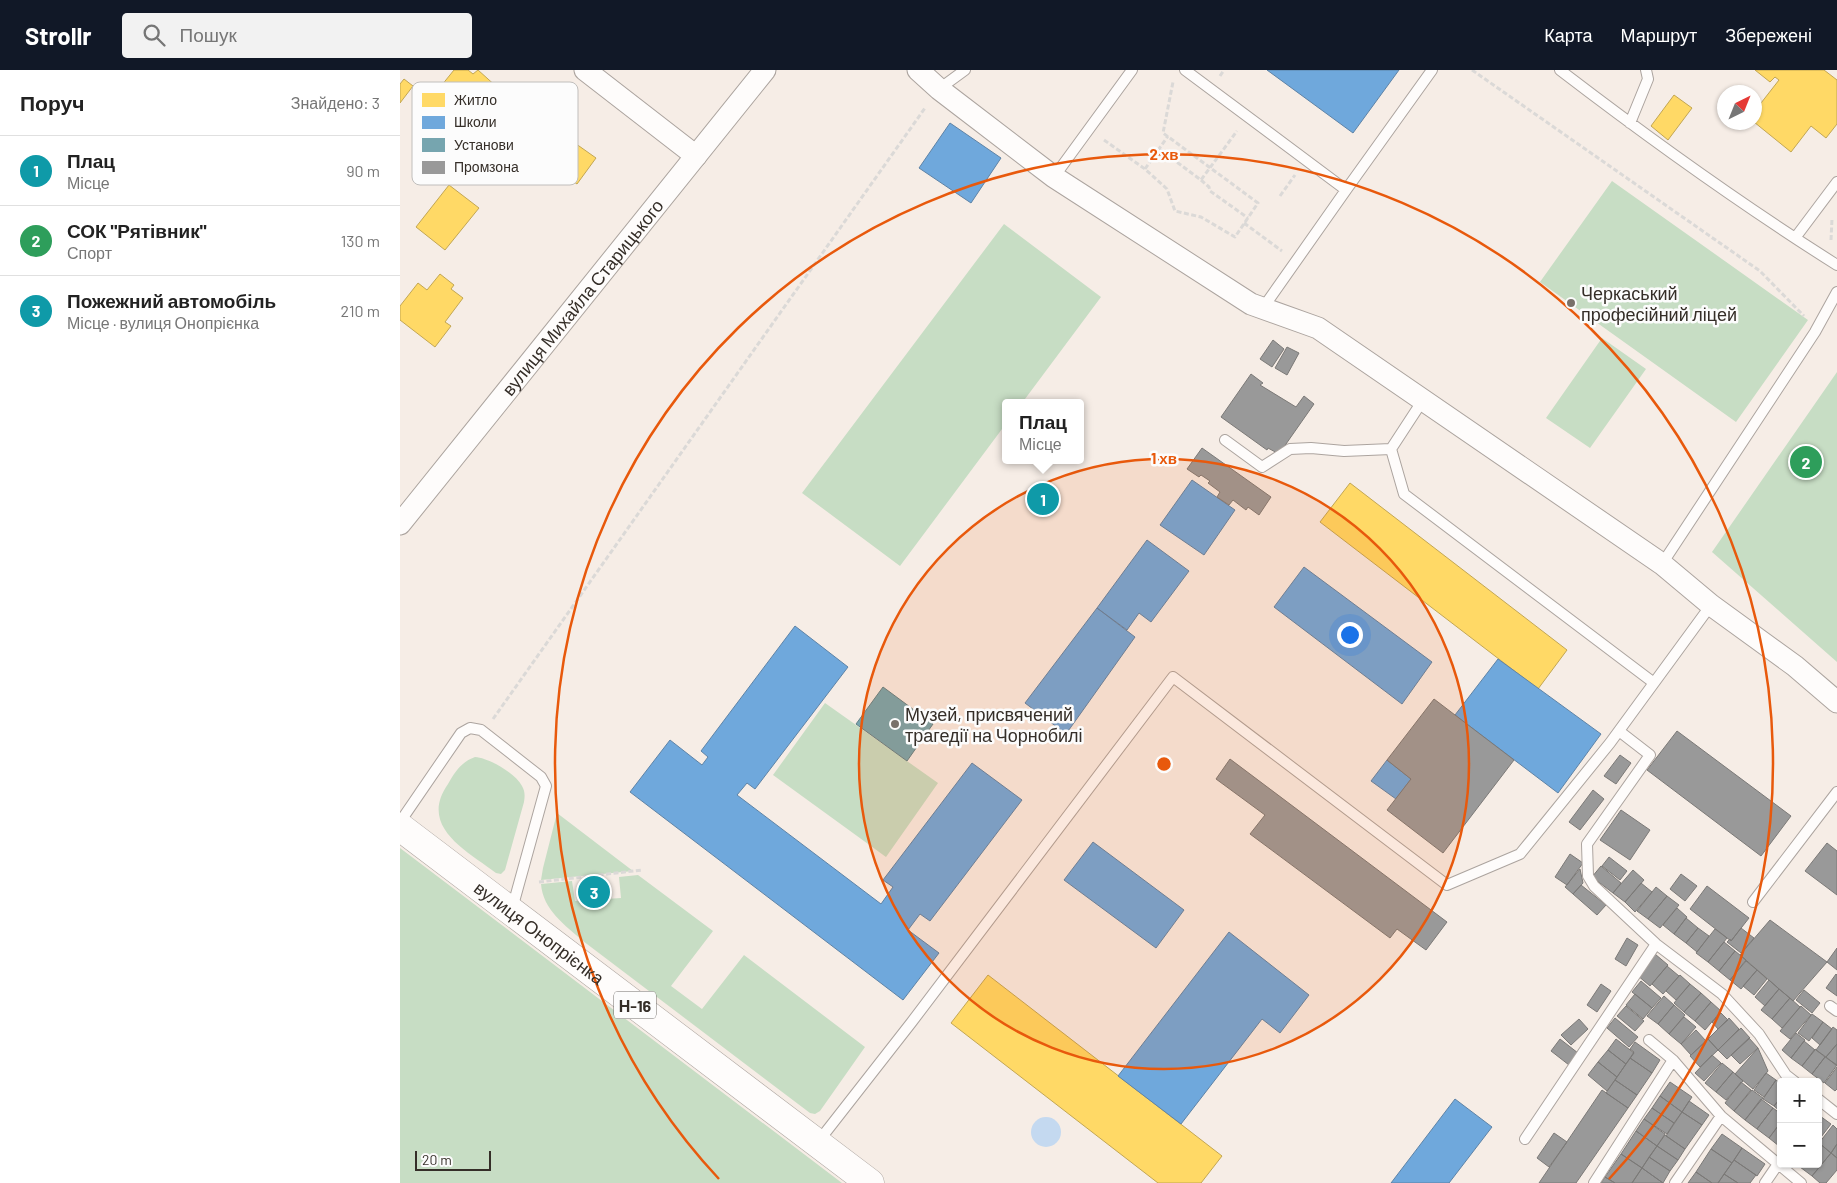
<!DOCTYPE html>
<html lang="uk">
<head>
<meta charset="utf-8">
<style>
  body { margin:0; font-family:Barlow,sans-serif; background:#f2f2f2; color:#222 }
  .controls { position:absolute; right:15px; bottom:15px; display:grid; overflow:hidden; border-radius:5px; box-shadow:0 1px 4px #0004 }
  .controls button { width:45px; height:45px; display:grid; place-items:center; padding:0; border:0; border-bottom:1px solid #e0e0e0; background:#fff; color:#222; font:25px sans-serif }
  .compass { position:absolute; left:1317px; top:15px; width:45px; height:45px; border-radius:50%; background:#fff; box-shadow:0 1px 4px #0004; rotate:43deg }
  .scale { position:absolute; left:15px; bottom:12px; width:76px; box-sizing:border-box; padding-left:5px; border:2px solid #352e28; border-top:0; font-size:14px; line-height:18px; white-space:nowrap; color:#352e28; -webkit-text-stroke:4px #fcfcfc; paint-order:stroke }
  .you { position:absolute; left:949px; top:564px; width:18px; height:18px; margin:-12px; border:4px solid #fff; border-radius:50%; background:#1a73e8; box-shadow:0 0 0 8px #1a73e833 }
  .badge { display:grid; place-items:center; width:32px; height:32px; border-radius:50%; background:#111827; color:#fff; font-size:16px; font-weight:700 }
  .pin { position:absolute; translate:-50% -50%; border:2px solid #fff; box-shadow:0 1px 5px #0006 }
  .popup { position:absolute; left:602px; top:329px; width:82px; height:65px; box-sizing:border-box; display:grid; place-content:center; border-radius:5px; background:#fff; filter:drop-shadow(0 1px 4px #0005); font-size:16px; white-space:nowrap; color:#767676 }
  .popup b { font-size:19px; color:#222 }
  .popup::after { content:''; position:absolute; left:50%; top:100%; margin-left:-10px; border:10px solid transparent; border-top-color:#fff }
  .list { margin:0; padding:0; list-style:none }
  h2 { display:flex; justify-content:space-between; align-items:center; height:65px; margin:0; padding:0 20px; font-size:21px }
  h2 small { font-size:16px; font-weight:400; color:#767676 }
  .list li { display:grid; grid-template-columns:32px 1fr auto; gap:15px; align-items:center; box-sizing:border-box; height:70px; padding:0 20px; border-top:1px solid #e0e0e0 }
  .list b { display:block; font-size:19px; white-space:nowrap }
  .list p { margin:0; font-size:16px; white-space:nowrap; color:#767676 }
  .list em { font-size:16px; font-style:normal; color:#767676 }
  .icon { flex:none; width:28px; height:28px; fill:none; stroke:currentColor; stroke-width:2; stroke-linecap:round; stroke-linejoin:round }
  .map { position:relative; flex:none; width:1437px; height:1113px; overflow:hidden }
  header { display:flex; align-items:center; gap:30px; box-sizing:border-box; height:70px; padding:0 25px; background:#111827; color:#fff }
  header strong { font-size:24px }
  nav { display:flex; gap:28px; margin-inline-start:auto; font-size:18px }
  .search { width:350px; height:45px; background:#f2f2f2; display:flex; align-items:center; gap:12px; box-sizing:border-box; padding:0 18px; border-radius:5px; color:#767676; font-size:19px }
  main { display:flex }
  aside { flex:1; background:#fff }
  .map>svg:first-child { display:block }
  .green { fill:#c7ddc4 }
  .water { fill:#c4d9f0 }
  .homes { fill:#ffd966; stroke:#c2a653 }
  .schools { fill:#6fa8dc; stroke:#5e83a6 }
  .public { fill:#76a5af; stroke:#628186 }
  .industry { fill:#999; stroke:#7b7977 }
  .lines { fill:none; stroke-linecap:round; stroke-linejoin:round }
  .lane-casing { stroke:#aca49f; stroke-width:12 }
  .street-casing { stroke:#aca49f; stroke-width:23 }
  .primary-casing { stroke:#aca49f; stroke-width:29 }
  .path { stroke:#dbd9d7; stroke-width:3; stroke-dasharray:5 2.5; stroke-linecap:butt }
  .lane { stroke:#fefcfb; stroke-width:10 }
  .street { stroke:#fefcfb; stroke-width:21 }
  .primary { stroke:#fefcfb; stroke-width:28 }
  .ring { fill:none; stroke:#e8590c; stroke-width:2.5 }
  .poi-dot { fill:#79716a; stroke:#fcfcfc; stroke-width:2 }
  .labels { text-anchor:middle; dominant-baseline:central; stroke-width:5; stroke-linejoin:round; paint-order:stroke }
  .shield { fill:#fcfcfc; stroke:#716c68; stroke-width:1 }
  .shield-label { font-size:16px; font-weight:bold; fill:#352e28 }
  .poi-label { font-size:18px; fill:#352e28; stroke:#fcfcfc; text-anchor:start }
  .street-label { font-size:18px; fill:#352e28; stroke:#fcfcfc }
  .key { fill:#fcfcfc; stroke:#c0bebc; stroke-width:1 }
  .key-label { font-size:14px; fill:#352e28 }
  .centre { fill:#e8590c; stroke:#fcfcfc; stroke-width:2.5 }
  .ring-label { font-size:15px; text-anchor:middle; font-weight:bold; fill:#e8590c; stroke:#fcfcfc; stroke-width:5; stroke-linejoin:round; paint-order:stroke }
</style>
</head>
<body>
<header>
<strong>Strollr</strong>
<div class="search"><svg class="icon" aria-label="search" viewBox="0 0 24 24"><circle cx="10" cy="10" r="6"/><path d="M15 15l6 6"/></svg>Пошук</div>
<nav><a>Карта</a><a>Маршрут</a><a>Збережені</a></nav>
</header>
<main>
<aside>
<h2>Поруч<small>Знайдено: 3</small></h2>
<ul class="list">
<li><span class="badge" style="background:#0f9aa8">1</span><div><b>Плац</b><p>Місце</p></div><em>90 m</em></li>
<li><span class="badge" style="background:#2e9e5b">2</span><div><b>СОК &quot;Рятівник&quot;</b><p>Спорт</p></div><em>130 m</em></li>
<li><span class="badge" style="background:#0f9aa8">3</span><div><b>Пожежний автомобіль</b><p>Місце · вулиця Онопрієнка</p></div><em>210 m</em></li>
</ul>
</aside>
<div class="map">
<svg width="1437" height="1113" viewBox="0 0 1437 1113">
  <rect width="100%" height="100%" fill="#f6ede6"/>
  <path class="green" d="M1212 111 1408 250 1336 352 1140 212Z
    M604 154 701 227 622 333H606L605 355 500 496 402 423Z
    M1202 268 1246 299 1190 378 1146 348Z
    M1437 302V592L1312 482Z
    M425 633 538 713 486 787 373 705Z
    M75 687C89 688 115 703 122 716 125 721 125 726 124 732L105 800 101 804 96 803C67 781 18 757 48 714 55 702 61 692 75 687Z
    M157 743 233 801 141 810 143 798Z
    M0 778 442 1113H0Z
    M238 805 313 861 271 916 302 939 344 885 465 977 420 1041 415 1044 410 1043 183 871C165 855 143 840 141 814L172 811 175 831 221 828 219 807Z"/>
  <path class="water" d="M631 1062a15 15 0 1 1 30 0a15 15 0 1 1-30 0Z"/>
  <path class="homes" d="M54 0H68L73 4 78 0 108 27 82 58 63 42 57 50 44 40 51 32 37 21Z
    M1355 0H1424L1437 10V54L1426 68 1411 56 1391 82 1354 52V42L1379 10 1375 7 1370 12Z
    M4 9 13 16 0 33V14Z
    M1274 25 1292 38 1268 70 1251 56Z
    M155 59 196 88 177 114 148 94 150 91 138 83Z
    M49 115 79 138 45 180 16 157Z
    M40 204 54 215 51 219 63 228 45 252 51 256 35 277 0 250V236L18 213 27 220Z
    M950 413 1167 580 1138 619 920 452Z
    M588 905 822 1086 801 1113H758L551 953Z"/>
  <path class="schools" d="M867 0H999L953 63Z
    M550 53 601 88 571 133 519 98Z
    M792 410 835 440 804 485 760 455Z
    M747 470 789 501 751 552 739 543 727 560 697 538Z
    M904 497 1032 592 1002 634 874 537Z
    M697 538 735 567 666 664 625 633Z
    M395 556 448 597 355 719 347 713 337 725 481 834 493 817 483 810 572 693 622 730 530 851 520 844 508 860 539 883 503 930 230 722 270 670 302 695 308 687 301 681Z
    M1098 589 1201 664 1158 723 1055 645Z
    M987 690 1011 709 996 729 971 711Z
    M693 772 784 840 756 878 664 810Z
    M829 862 909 925 880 963 862 949 781 1054 718 1006Z
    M1055 1029 1092 1057 1049 1113H991Z"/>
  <path class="public" d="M483 617 533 654 507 691 456 654Z"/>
  <path class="industry" d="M873 270 884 279 872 297 860 289Z
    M887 277 899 283 887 305 875 298Z
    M851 304 863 313 860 315 896 337 904 326 914 334 879 384 868 378 867 380 821 347Z
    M802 378 871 427 859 445 848 437 846 440 833 430 829 435 817 427 820 422 808 413 810 411 801 405 799 407 787 399Z
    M1034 629 1114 690 1043 783 987 740 1011 709 987 690Z
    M1277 661 1391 746 1361 786 1247 700Z
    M1220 685 1231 693 1216 714 1204 706Z
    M830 689 1047 852 1026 880 997 859 990 868 850 764 865 745 816 709Z
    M1193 720 1204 729 1180 760 1169 752Z
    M1221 740 1250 760 1230 790 1200 770Z
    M1427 773 1437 781V825L1405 801Z
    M1170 784 1183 793 1167 815 1155 807Z
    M1209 787 1227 801 1220 810 1202 796Z
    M1201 796 1221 813 1213 823 1192 807Z
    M1180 799 1183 813 1173 824 1165 817Z
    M1233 800 1244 810 1225 832 1213 823Z
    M1281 804 1297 816 1285 831 1270 819Z
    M1241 813 1252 822 1235 842 1225 832Z
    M1181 815 1206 835 1197 845 1173 824Z
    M1307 816 1349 848 1331 871 1290 839Z
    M1256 817 1267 826 1248 849 1237 841Z
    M1267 826 1279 835 1260 858 1248 849Z
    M1277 838 1287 847 1274 864 1263 855Z
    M1286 848 1298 858 1286 873 1274 864Z
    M1370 850 1427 892 1393 931 1340 885Z
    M1298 858 1309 866 1297 882 1286 873Z
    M1341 858 1354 868 1341 883 1327 872 1330 869 1331 871Z
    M1315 859 1327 868 1308 892 1296 883Z
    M1227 868 1238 875 1226 896 1215 889Z
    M1324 872 1335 881 1319 901 1308 892Z
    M1437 878V900L1427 892Z
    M1335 881 1346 890 1330 910 1319 901Z
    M1255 884 1268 895 1250 916 1237 905Z
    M1346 891 1357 900 1341 919 1330 910Z
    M1267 896 1279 906 1263 924 1252 914Z
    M1357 900 1367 909 1354 925 1343 916Z
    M1436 904 1437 905V926L1426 918Z
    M1280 905 1290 914 1276 930 1266 921Z
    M1369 910 1379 919 1365 936 1355 927Z
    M1241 911 1261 928 1252 938 1232 922Z
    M1201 914 1211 921 1197 942 1187 935Z
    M1290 914 1301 923 1284 942 1274 933Z
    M1379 919 1390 928 1372 949 1361 940Z
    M1404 920 1420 933 1412 943 1396 930Z
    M1301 923 1311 932 1295 951 1284 942Z
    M1235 924 1252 938 1243 949 1226 935Z
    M1264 926 1274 935 1258 954 1247 946Z
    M1390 928 1400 937 1382 958 1372 949Z
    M1311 932 1321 941 1305 960 1295 951Z
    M1274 935 1285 945 1269 964 1258 954Z
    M1226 936 1244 951 1235 961 1217 946Z
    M1401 936 1411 945 1390 969 1380 961Z
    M1321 943 1328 950 1318 959 1312 952Z
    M1412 944 1423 952 1409 971 1398 963Z
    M1284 947 1296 957 1281 974 1269 964Z
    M1215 948 1238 967 1229 977 1207 958Z
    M1329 948 1339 959 1318 980 1308 969Z
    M1179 949 1188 959 1171 975 1161 965Z
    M1423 952 1432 959 1420 975 1412 968Z
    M1433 957 1437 960V974L1426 987 1416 980Z
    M1341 958 1350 968 1327 989 1318 980Z
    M1296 960 1306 971 1291 985 1281 974Z
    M1396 963 1405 970 1391 988 1382 980Z
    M1349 968 1358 978 1340 994 1331 985Z
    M1160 969 1178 983 1169 995 1151 981Z
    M1216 969 1234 983 1226 994 1208 980Z
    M1308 969 1318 980 1300 997 1290 986Z
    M1404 971 1415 980 1402 996 1391 988Z
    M1235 972 1260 990 1252 1003 1230 988 1234 982 1230 979Z
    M1437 974V996L1426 987Z
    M1358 978 1368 1001 1353 1019 1335 1004Z
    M1415 979 1425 987 1412 1004 1402 996Z
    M1208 980 1226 994 1217 1007 1198 992Z
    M1312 985 1321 993 1304 1011 1295 1003Z
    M1425 987 1437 995 1424 1013 1412 1004Z
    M1230 988 1252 1003 1237 1025 1215 1010Z
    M1198 992 1217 1007 1207 1021 1188 1005Z
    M1322 993 1333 1002 1316 1022 1305 1013Z
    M1437 997V1019L1435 1021 1425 1013Z
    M1333 1002 1343 1011 1326 1030 1316 1022Z
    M1366 1003 1376 1010 1364 1027 1354 1020Z
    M1215 1010 1237 1025 1228 1038 1206 1023Z
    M1376 1010 1381 1014V1027L1374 1036 1363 1029Z
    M1270 1012 1292 1027 1282 1042 1260 1026Z
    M1341 1012 1351 1020 1334 1041 1325 1033Z
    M1202 1020 1228 1038 1176 1113H1139Z
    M1352 1020 1363 1028 1345 1050 1334 1041Z
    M1260 1026 1282 1042 1274 1053 1252 1038Z
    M1381 1028V1042L1374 1036Z
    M1361 1029 1373 1038 1357 1059 1345 1050Z
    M1289 1031 1309 1045 1302 1055 1282 1042Z
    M1252 1038 1274 1053 1267 1064 1244 1049Z
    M1373 1038 1381 1044V1052L1369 1068 1357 1059Z
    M1282 1042 1302 1055 1285 1079 1266 1066Z
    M1420 1046 1431 1054 1418 1071V1049Z
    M1244 1049 1265 1064 1257 1076 1236 1061Z
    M1381 1052V1074L1379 1076 1369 1068Z
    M1433 1055 1437 1059V1074L1431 1083 1419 1073Z
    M1236 1061 1257 1076 1242 1098 1221 1084Z
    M1154 1063 1167 1072 1149 1097 1137 1088Z
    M1322 1064 1342 1078 1332 1093 1311 1079Z
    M1265 1065 1285 1079 1278 1090 1257 1076Z
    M1419 1073 1431 1083 1412 1106 1400 1097 1402 1094H1418Z
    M1437 1074V1088L1431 1083Z
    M1257 1076 1278 1090 1270 1101 1249 1087Z
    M1342 1078 1365 1094 1357 1106 1334 1090Z
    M1311 1079 1332 1093 1318 1113H1312L1296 1102Z
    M1431 1083 1437 1088V1100L1426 1113H1420L1412 1106Z
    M1221 1084 1242 1098 1232 1113H1215L1205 1107Z
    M1249 1087 1270 1101 1263 1113 1242 1098Z
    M1334 1090 1356 1105 1350 1113H1338L1324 1104Z
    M1242 1098 1263 1113H1232Z
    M1296 1102 1312 1113H1288Z
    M1324 1104 1338 1113H1318Z
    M1205 1107 1215 1113H1201Z"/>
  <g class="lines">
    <g class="lane-casing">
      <path id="lane" d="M785 0 946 120 1032 0
        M1160 0C1250 69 1342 135 1437 195
        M539 19 565 0
        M1230 53 1248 9 1246 0
        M654 107 732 0
        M1395 168 1437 112
        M863 238 946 120
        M1023 330 991 379 1004 424 1254 613
        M825 370 862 397 890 379 911 378 944 381 991 379
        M1262 494 1415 262 1437 222
        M1219 661 1250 685 1187 774 1188 806 1194 816 1256 874 1322 924 1359 964 1386 1005 1395 1012
        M0 752 61 663 70 658 81 660 141 707 146 716 112 839
        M1353 832 1437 722
        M1430 936 1437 941
        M1249 970 1273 990 1321 1046 1401 1113
        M1418 1029 1437 1044
        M1125 1069 1256 874
        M418 1072 511 953 773 607 1047 815 1120 784 1210 673 1311 535
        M1194 1113 1273 990
        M1275 1113 1321 1046
        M1365 1113 1378 1094"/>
    </g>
    <g class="street-casing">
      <g id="street">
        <path d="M185 0 296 86"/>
        <path d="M518 0 539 19 654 107 851 234 918 258 1262 494 1311 535 1395 596 1437 632"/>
        <path id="s1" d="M0 454 365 0"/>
      </g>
    </g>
    <g class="primary-casing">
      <g id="primary">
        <path id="s2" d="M0 757 470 1113"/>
      </g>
    </g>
    <path class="path" d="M1072 0 1360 201 1404 246
      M820 6 824 0
      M704 70 745 99 767 119 775 141 801 147 835 167 858 133 763 63 773 12
      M759 79 801 110 837 61
      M745 99 768 66
      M801 110 809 117 810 121 848 148
      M880 126 895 105
      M844 153 882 181
      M1431 170 1432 149
      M93 649 525 38
      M139 812 242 800"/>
    <use href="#lane" class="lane"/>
    <use href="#street" class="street"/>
    <use href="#primary" class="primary"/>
  </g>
  <circle cx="764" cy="694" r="305" fill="#e8590c" fill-opacity=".12"/>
  <g class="ring">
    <circle cx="764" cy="694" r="305"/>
    <path d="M319 1109A609 609 0 1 1 1209 1109"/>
  </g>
  <g class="poi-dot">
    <circle cx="1171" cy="233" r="5"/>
    <circle cx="495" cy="654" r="5"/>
  </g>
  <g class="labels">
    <rect class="shield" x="214" y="921.5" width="42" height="27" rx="4"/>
    <g class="shield-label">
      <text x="235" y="935">Н-16</text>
    </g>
    <g class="poi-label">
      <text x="1181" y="223">Черкаський<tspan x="1181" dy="21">професійний ліцей</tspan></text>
      <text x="505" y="644">Музей, присвячений<tspan x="505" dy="21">трагедії на Чорнобилі</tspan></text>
    </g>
    <g class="street-label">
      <text stroke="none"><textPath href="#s1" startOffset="291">вулиця Михайла Старицького</textPath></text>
      <text stroke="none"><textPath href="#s2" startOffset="175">вулиця Онопрієнка</textPath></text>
    </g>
  </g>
  <rect x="12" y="12" width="166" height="103" rx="8" class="key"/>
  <rect x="22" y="23" width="23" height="14" fill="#ffd966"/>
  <rect x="22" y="46" width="23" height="13" fill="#6fa8dc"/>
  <rect x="22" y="68" width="23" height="14" fill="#76a5af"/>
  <rect x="22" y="91" width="23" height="13" fill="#999"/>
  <g class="key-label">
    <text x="54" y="35">Житло</text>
    <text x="54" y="57">Школи</text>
    <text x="54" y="80">Установи</text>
    <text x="54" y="102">Промзона</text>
  </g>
  <circle cx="764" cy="694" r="8" class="centre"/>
  <g class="ring-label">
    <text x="764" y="90">2 хв</text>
    <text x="764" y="394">1 хв</text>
  </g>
</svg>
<div class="controls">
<button>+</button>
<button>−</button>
</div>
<svg class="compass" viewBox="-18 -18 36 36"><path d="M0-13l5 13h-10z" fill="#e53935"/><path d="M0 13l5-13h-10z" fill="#767676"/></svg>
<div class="scale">20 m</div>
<div class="you"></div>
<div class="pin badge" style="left:643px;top:429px;background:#0f9aa8">1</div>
<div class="popup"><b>Плац</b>Місце</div>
<div class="pin badge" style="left:1406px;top:392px;background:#2e9e5b">2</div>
<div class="pin badge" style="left:194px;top:822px;background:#0f9aa8">3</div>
</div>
</main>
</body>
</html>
